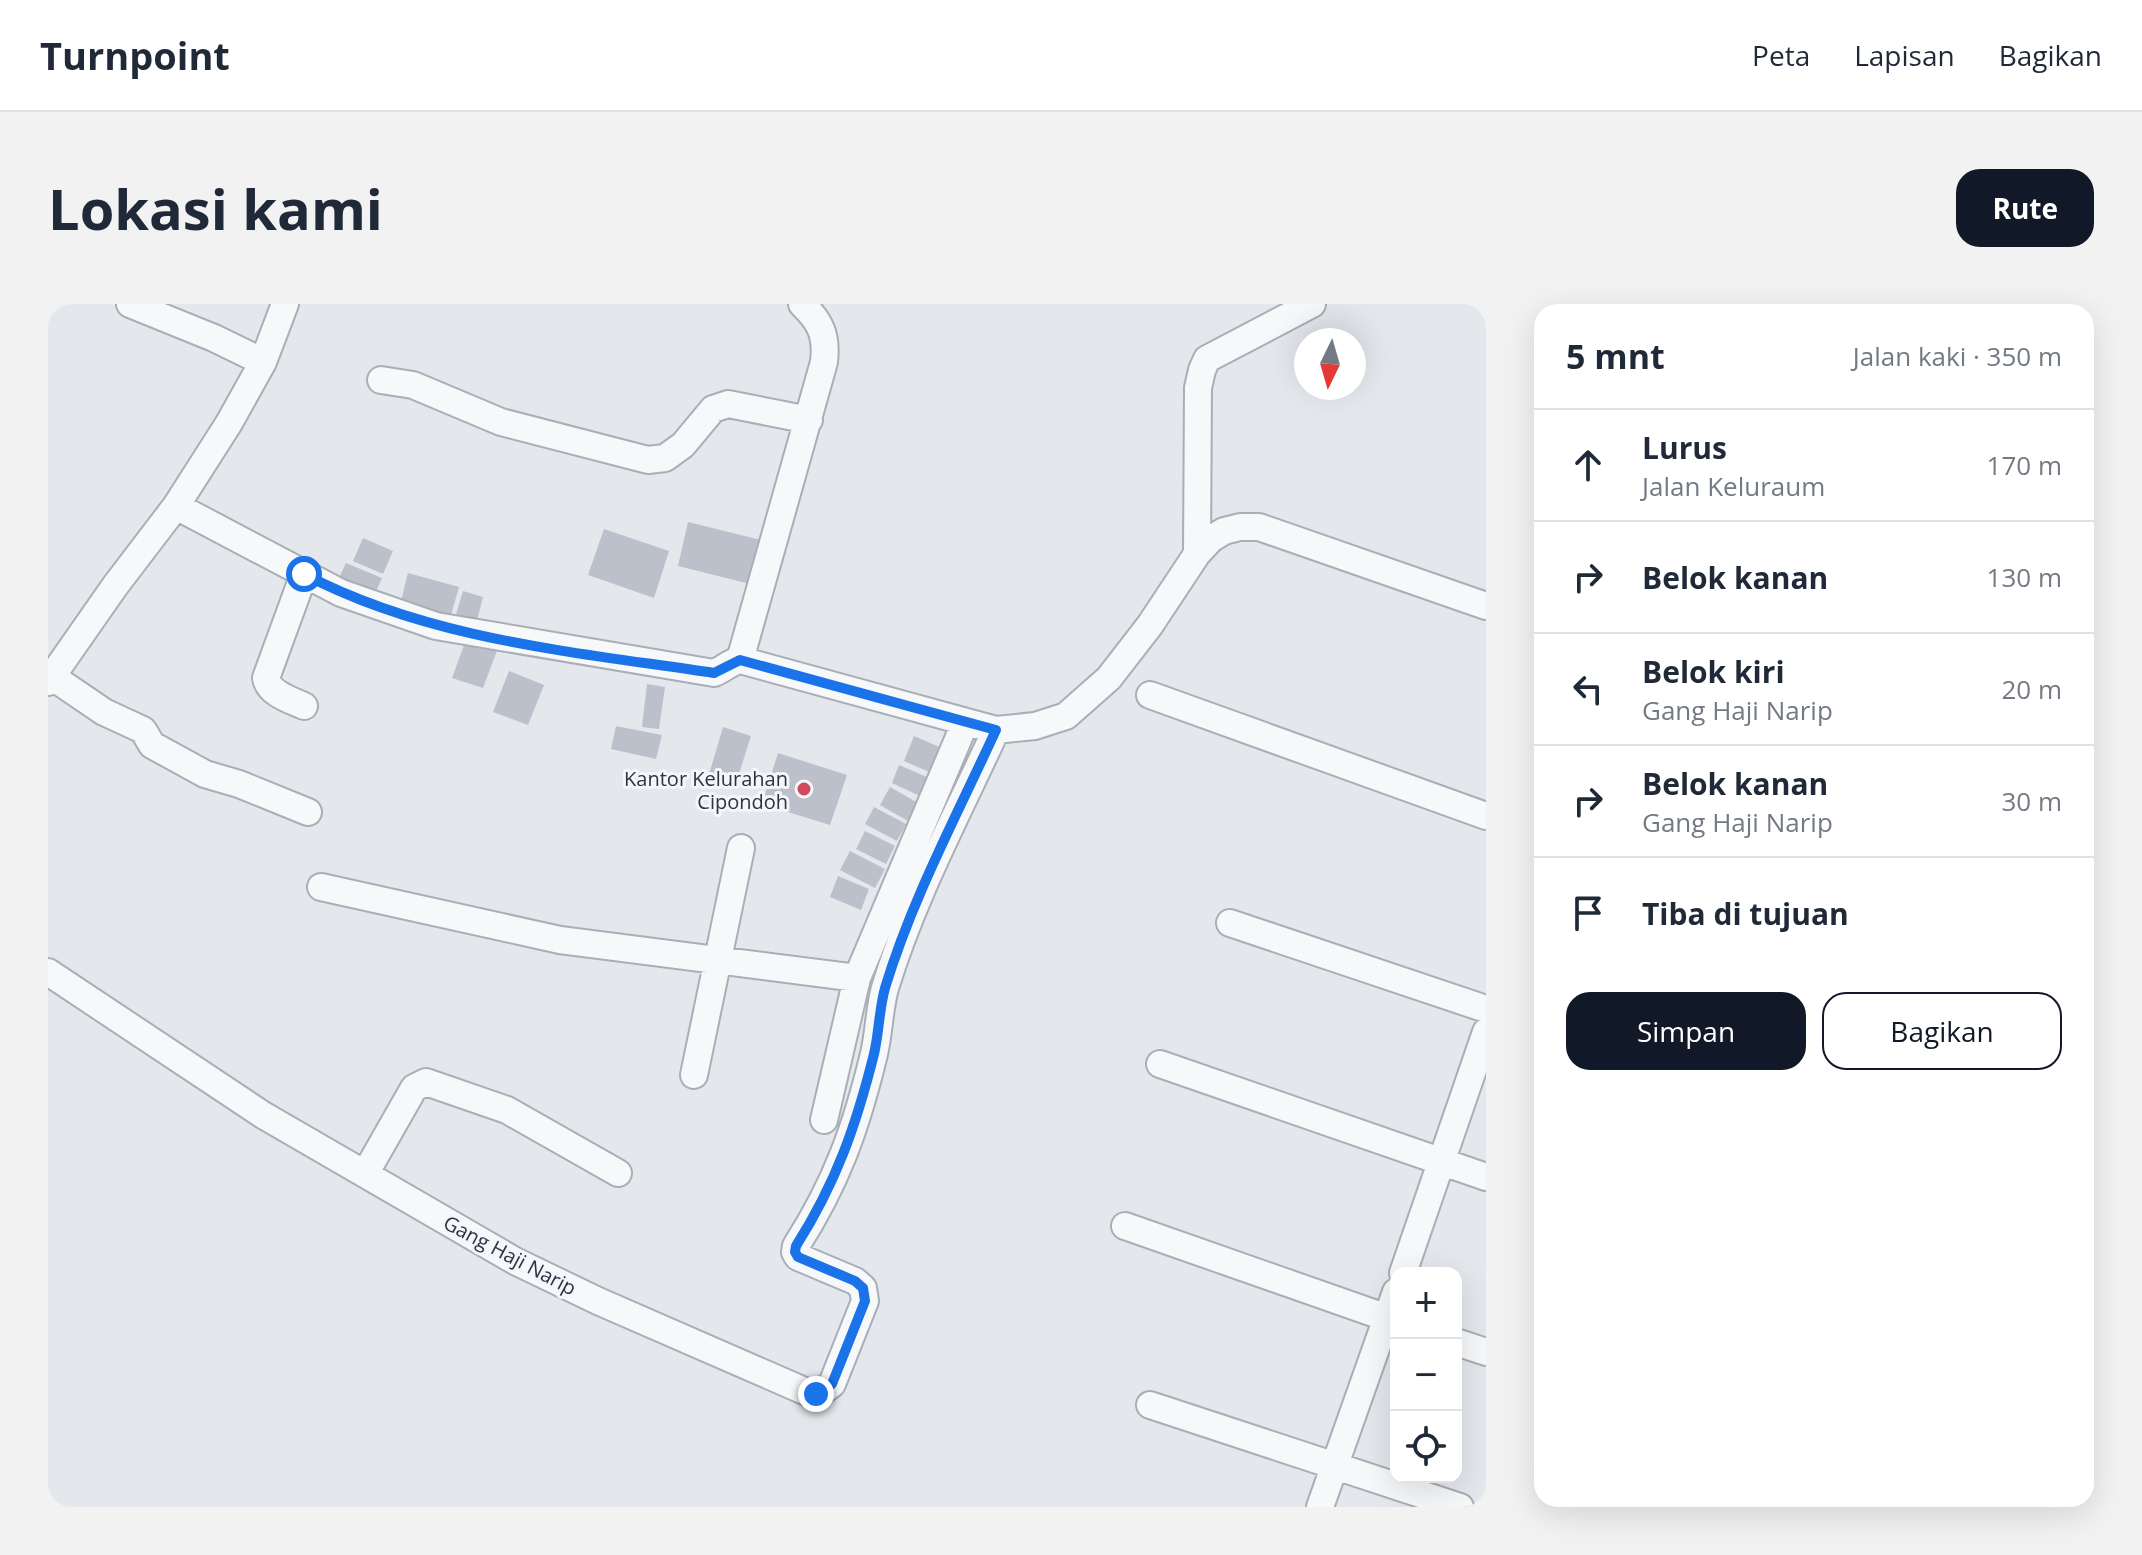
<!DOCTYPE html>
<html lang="id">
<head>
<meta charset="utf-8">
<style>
  body { margin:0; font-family:"Open Sans",sans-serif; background:#f2f2f3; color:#1f2937 }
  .controls { position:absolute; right:24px; bottom:24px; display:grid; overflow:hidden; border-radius:16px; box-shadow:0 8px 32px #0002 }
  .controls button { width:72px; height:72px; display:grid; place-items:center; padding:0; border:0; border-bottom:2px solid #e0e1e3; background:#fff; color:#1f2937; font:40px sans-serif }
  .compass { position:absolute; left:1246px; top:24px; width:72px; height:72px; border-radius:50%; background:#fff; box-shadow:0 8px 32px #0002; rotate:185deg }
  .stop { position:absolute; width:24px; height:24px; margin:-18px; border:6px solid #1a73e8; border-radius:50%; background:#fff }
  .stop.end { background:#1a73e8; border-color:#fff; box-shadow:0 2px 8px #0008 }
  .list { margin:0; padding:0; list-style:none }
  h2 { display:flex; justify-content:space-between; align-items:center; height:104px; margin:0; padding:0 32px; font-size:34px }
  h2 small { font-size:26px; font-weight:400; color:#747a83 }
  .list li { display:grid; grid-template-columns:52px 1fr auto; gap:24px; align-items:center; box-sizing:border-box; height:112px; padding:0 32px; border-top:2px solid #e0e1e3 }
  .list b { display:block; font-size:30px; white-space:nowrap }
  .list p { margin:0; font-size:26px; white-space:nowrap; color:#747a83 }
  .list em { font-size:26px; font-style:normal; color:#747a83 }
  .actions { display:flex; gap:16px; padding:24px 32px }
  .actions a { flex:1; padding:18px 0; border:2px solid #111827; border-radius:24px; text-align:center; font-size:28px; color:#111827 }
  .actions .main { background:#111827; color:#fff }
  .icon { flex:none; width:44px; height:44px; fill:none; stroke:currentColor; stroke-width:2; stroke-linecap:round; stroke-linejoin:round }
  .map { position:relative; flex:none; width:1438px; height:1203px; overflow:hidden; border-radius:24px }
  header { display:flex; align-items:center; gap:48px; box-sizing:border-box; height:112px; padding:0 40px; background:#fff; border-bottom:2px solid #e0e1e3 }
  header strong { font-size:38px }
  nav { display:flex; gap:44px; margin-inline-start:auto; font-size:28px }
  .intro { display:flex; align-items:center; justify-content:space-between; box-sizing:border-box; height:192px; padding:0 48px }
  h1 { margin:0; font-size:56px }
  .button { padding:20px 36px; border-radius:24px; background:#111827; color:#fff; font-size:28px; font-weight:700 }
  main { display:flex; gap:48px; padding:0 48px }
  aside { flex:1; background:#fff; border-radius:24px; box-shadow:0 8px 32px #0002 }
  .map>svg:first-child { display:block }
  .building { fill:#bbc0ca }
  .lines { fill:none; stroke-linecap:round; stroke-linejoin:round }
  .street-casing { stroke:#a9aeb7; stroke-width:30 }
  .street { stroke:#f7f8fa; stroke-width:26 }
  .route { stroke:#1a73e8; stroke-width:10 }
  .poi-dot { fill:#d1495b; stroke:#f4f6f9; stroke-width:3 }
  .labels { text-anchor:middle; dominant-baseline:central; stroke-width:6; stroke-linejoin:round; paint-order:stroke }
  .poi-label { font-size:20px; fill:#2b3445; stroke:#f4f6f9; text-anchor:end }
  .street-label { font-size:20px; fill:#2b3445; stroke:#f4f6f9 }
</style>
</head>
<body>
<header>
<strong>Turnpoint</strong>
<nav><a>Peta</a><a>Lapisan</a><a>Bagikan</a></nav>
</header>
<div class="intro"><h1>Lokasi kami</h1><a class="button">Rute</a></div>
<main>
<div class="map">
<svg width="1438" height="1203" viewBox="0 0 1438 1203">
  <rect width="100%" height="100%" fill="#e4e7ec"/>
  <path class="building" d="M640 218 717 237 706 281 630 262Z
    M556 225 621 247 606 294 540 271Z
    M315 234 345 247 335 270 305 257Z
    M298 259 334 274 325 294 289 278Z
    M360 269 411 283 403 311 353 297Z
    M415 287 435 293 428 320 407 314Z
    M419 333 450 344 435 384 404 374Z
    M461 367 496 381 480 421 445 408Z
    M599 380 617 383 611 425 594 423Z
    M568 422 614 431 608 455 563 445Z
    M675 423 703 432 687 482 660 474Z
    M866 432 896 445 886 470 856 457Z
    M730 449 799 471 782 521 714 500Z
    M851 461 881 474 872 492 844 479Z
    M842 483 870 499 860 517 832 501Z
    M826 503 858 520 849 537 817 520Z
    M817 527 847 542 838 560 808 545Z
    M802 547 837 565 827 584 792 566Z
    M790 572 821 585 813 606 782 593Z"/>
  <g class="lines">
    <g class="street-casing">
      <path id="street" d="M82 0 166 34 215 58
        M333 76 365 81 453 118 600 156 617 154 635 141 665 105 680 100 761 116
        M128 202 293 289 388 322 666 369C676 365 682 358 692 356L948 426 987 422 1018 412 1061 374 1102 321 1149 250 1163 235 1176 227 1192 223H1211L1438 302
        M1149 250 1150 84 1154 66 1159 55 1264 0
        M692 356 776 58C779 32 773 18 754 0
        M3 372 56 408 95 426 104 441 157 470 191 480 260 508
        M0 378 67 282 128 202 181 119 215 58 237 0
        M1102 391 1438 512
        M256 402C243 396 221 390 218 374L256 270
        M273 583 512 636 809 674
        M1182 619 1438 705
        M0 668 215 811 467 957 550 997 761 1089 773 1088 784 1080 817 997 815 984 807 977 750 953 747 948 748 942C789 878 808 824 826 750 831 729 831 706 837 684 864 595 909 511 948 426
        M1112 760 1438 873
        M646 771 693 544
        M776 816 809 674 917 419
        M317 870 366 784 378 778 459 806 570 869
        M1077 922 1348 1017
        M1355 969 1438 728
        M1408 1038 1438 1048
        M1102 1101 1412 1203
        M1272 1203 1348 988"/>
    </g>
    <use href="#street" class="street"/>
  </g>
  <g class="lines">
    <path class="route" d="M256 270C381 336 528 348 666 369L692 356 948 426C909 511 864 595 837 684 831 706 831 729 826 750 808 822 788 879 748 942L747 948 750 953 807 977 815 984 817 997 784 1080 768 1090"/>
  </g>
  <circle class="poi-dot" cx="756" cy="485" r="8"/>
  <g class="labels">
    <g class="poi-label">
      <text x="740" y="474">Kantor Kelurahan<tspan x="740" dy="23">Cipondoh</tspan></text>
    </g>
    <g class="street-label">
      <text transform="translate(462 951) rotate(28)">Gang Haji Narip</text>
    </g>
  </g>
</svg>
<div class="controls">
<button>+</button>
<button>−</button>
<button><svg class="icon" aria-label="locate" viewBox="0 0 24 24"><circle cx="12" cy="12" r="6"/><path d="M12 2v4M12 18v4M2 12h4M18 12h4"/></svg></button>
</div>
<svg class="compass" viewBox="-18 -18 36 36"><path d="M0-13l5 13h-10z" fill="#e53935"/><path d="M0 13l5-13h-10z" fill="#747a83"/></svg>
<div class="stop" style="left:256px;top:270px"></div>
<div class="stop end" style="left:768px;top:1090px"></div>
</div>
<aside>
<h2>5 mnt<small>Jalan kaki · 350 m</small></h2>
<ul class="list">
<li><svg class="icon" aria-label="ahead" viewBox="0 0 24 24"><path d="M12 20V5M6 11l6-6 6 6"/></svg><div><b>Lurus</b><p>Jalan Keluraum</p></div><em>170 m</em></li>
<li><svg class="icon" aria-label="right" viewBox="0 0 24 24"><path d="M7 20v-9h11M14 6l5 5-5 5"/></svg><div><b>Belok kanan</b></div><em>130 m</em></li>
<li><svg class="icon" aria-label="left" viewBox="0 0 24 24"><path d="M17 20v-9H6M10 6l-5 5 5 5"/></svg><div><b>Belok kiri</b><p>Gang Haji Narip</p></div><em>20 m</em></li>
<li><svg class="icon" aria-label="right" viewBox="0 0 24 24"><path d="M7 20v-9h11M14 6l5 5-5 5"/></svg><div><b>Belok kanan</b><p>Gang Haji Narip</p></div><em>30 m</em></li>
<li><svg class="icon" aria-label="arrive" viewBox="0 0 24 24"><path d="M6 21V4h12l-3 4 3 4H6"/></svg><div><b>Tiba di tujuan</b></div></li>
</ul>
<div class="actions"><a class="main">Simpan</a><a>Bagikan</a></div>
</aside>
</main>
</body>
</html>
